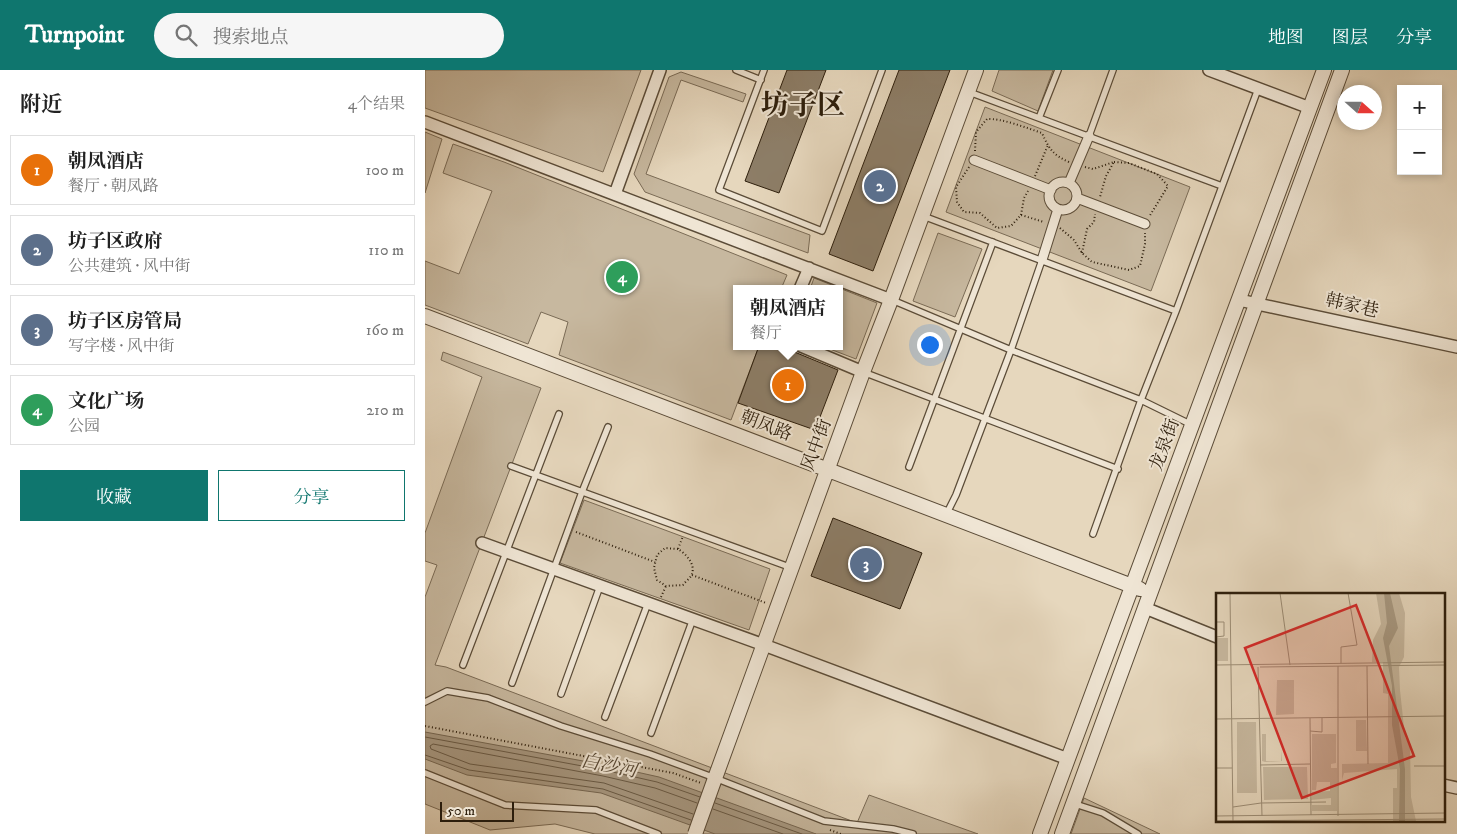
<!DOCTYPE html>
<html lang="zh">
<head>
<meta charset="utf-8">
<style>
  body { margin:0; font-family:"IM FELL DW Pica","Noto Serif SC",serif; background:#f6f6f6; color:#222 }
  .controls { position:absolute; right:15px; top:15px; display:grid; overflow:hidden; border-radius:0px; box-shadow:0 2px 8px #0003 }
  .controls button { width:45px; height:45px; display:grid; place-items:center; padding:0; border:0; border-bottom:1px solid #e0e0e0; background:#fff; color:#222; font:25px sans-serif }
  .compass { position:absolute; left:912px; top:15px; width:45px; height:45px; border-radius:50%; background:#fff; box-shadow:0 2px 8px #0003; rotate:111deg }
  .scale { position:absolute; left:15px; bottom:12px; width:74px; box-sizing:border-box; padding-left:5px; border:2px solid #2d1e0c; border-top:0; font-size:14px; line-height:18px; white-space:nowrap; color:#2d1e0c; -webkit-text-stroke:4px #efe5d4; paint-order:stroke }
  .you { position:absolute; left:504px; top:274px; width:18px; height:18px; margin:-12px; border:4px solid #fff; border-radius:50%; background:#1a73e8; box-shadow:0 0 0 8px #1a73e833 }
  .badge { display:grid; place-items:center; width:32px; height:32px; border-radius:50%; background:#0f766e; color:#fff; font-size:16px; font-weight:700 }
  .pin { position:absolute; translate:-50% -50%; border:2px solid #fff; box-shadow:0 1px 5px #0006 }
  .popup { position:absolute; left:308px; top:215px; width:110px; height:65px; box-sizing:border-box; display:grid; place-content:center; border-radius:0px; background:#fff; filter:drop-shadow(0 1px 4px #0005); font-size:16px; white-space:nowrap; color:#767676 }
  .popup b { font-size:19px; color:#222 }
  .popup::after { content:''; position:absolute; left:50%; top:100%; margin-left:-10px; border:10px solid transparent; border-top-color:#fff }
  .list { margin:0; padding:0; list-style:none }
  h2 { display:flex; justify-content:space-between; align-items:center; height:65px; margin:0; padding:0 20px; font-size:21px }
  h2 small { font-size:16px; font-weight:400; color:#767676 }
  .list li { display:grid; grid-template-columns:32px 1fr auto; gap:15px; align-items:center; box-sizing:border-box; height:70px; margin:0 10px 10px; padding:0 10px; border:1px solid #e0e0e0; border-radius:0px }
  .list b { display:block; font-size:19px; white-space:nowrap }
  .list p { margin:0; font-size:16px; white-space:nowrap; color:#767676 }
  .list em { font-size:16px; font-style:normal; color:#767676 }
  .actions { display:flex; gap:10px; padding:15px 20px }
  .actions a { flex:1; padding:11px 0; border:1px solid #0f766e; border-radius:0px; text-align:center; font-size:18px; color:#0f766e }
  .actions .main { background:#0f766e; color:#fff }
  .icon { flex:none; width:28px; height:28px; fill:none; stroke:currentColor; stroke-width:2; stroke-linecap:round; stroke-linejoin:round }
  .map { position:relative; flex:none; width:1032px; height:764px; overflow:hidden }
  header { display:flex; align-items:center; gap:30px; box-sizing:border-box; height:70px; padding:0 25px; background:#0f766e; color:#fff }
  header strong { font-size:24px }
  nav { display:flex; gap:28px; margin-inline-start:auto; font-size:18px }
  .search { width:350px; height:45px; background:#f6f6f6; display:flex; align-items:center; gap:12px; box-sizing:border-box; padding:0 18px; border-radius:28px; color:#767676; font-size:19px }
  main { display:flex }
  aside { flex:1; background:#fff }
  .map>svg:first-child { display:block }
  .green { fill:#c7b89f; stroke:#7a6b56 }
  .water { fill:#a79881; stroke:#766752 }
  .lines { fill:none; stroke-linecap:round; stroke-linejoin:round }
  .shore { stroke:#6a5b46; stroke-width:1 }
  .building { fill:#8d7e68; stroke:#2d1e0c }
  .service-casing { stroke:#5b4c38; stroke-width:8 }
  .pedestrian-casing { stroke:#5b4c38; stroke-width:11 }
  .minor-casing { stroke:#5b4c38; stroke-width:14 }
  .tertiary-casing { stroke:#5b4c38; stroke-width:16 }
  .path { stroke:#2d1e0c; stroke-width:2; stroke-dasharray:1 2.5; stroke-linecap:butt }
  .service { stroke:#efe5d4; stroke-width:5.5 }
  .pedestrian { stroke:#efe5d4; stroke-width:9 }
  .minor { stroke:#efe5d4; stroke-width:11 }
  .tertiary { stroke:#efe5d4; stroke-width:14 }
  .tertiary-bridge-casing { stroke:#5b4c38; stroke-width:16; stroke-linecap:butt }
  .tertiary-bridge { stroke:#efe5d4; stroke-width:14 }
  .labels { text-anchor:middle; dominant-baseline:central; stroke-width:4; stroke-linejoin:round; paint-order:stroke }
  .street-label { font-size:18px; fill:#2d1e0c; stroke:#efe5d4 }
  .water-label { font-size:19px; font-style:italic; fill:#584935; stroke:#efe5d4 }
  .town-label { font-size:28px; font-weight:bold; fill:#2d1e0c; stroke:#efe5d4 }
  .inset-road { fill:none; stroke:#9c8d76; stroke-width:1 }
  .view { fill:#d62828; fill-opacity:0.15; stroke:#d62828; stroke-width:2.5 }
  .inset-edge { fill:none; stroke:#2d1e0c; stroke-width:2.5 }
</style>
</head>
<body>
<header>
<strong>Turnpoint</strong>
<div class="search"><svg class="icon" aria-label="search" viewBox="0 0 24 24"><circle cx="10" cy="10" r="6"/><path d="M15 15l6 6"/></svg>搜索地点</div>
<nav><a>地图</a><a>图层</a><a>分享</a></nav>
</header>
<main>
<aside>
<h2>附近<small>4个结果</small></h2>
<ul class="list">
<li><span class="badge" style="background:#e8710a">1</span><div><b>朝凤酒店</b><p>餐厅 · 朝凤路</p></div><em>100 m</em></li>
<li><span class="badge" style="background:#5c6f8a">2</span><div><b>坊子区政府</b><p>公共建筑 · 风中街</p></div><em>110 m</em></li>
<li><span class="badge" style="background:#5c6f8a">3</span><div><b>坊子区房管局</b><p>写字楼 · 风中街</p></div><em>160 m</em></li>
<li><span class="badge" style="background:#2e9e5b">4</span><div><b>文化广场</b><p>公园</p></div><em>210 m</em></li>
</ul>
<div class="actions"><a class="main">收藏</a><a>分享</a></div>
</aside>
<div class="map">
<svg width="1032" height="764" viewBox="0 0 1032 764">
  <rect width="100%" height="100%" fill="#e6d7bd"/>
  <filter id="stains"><feTurbulence type="fractalNoise" baseFrequency=".004" numOctaves="4"/><feColorMatrix values="0 0 0 0 .2 0 0 0 0 .09 0 0 0 0 .02 0 0 0 .5 -.17"/></filter>
  <radialGradient id="worn" r=".72"><stop offset=".6" stop-color="#630" stop-opacity="0"/><stop offset="1" stop-color="#630" stop-opacity=".3"/></radialGradient>
  <path class="green" d="M0 0H216L178 102 0 38Z
    M574 0H628L613 41 567 21Z
    M256 2 321 24 318 32 256 10 221 104 385 165 383 183 220 122 209 104 244 7Z
    M560 37 765 117 726 221 521 142Z
    M0 62 17 69 0 123Z
    M28 74 79 92 362 205 356 219H312V276H334L306 350 134 285 143 252 116 242 103 274 0 235V191L34 204 67 121 18 103Z
    M513 163 557 179 530 247 488 231Z
    M389 208 452 233 431 289 397 276H414V219H385Z
    M18 282 116 318 10 595 21 597 432 753 444 725 553 764H170L130 754 65 760 0 734V527L12 495 0 491V463L57 307 16 290Z
    M159 430 345 499 324 560 135 493Z
    M659 728 735 764H646Z"/>
  <path class="water" d="M0 662 180 695 234 707 391 764H290L176 723 42 705 0 689Z"/>
  <g class="lines">
    <path class="shore" d="M0 667 179 700 232 712 275 727
      M0 685 44 700 178 719 266 750
      M290 733 377 764
      M288 739 358 764
      M268 744 179 713 45 694 6 679 5 676 8 674 178 706 230 718 272 733"/>
  </g>
  <path class="building" d="M362 0H401L354 123 320 111Z
    M474 0H525L448 201 404 184Z
    M334 276H355L413 300 390 360 313 333Z
    M408 448 497 483 475 539 386 506Z"/>
  <g class="lines">
    <g class="service-casing">
      <path id="service" d="M311 0 336 10
        M339 0 294 120 397 161 457 0
        M544 22 797 116
        M614 48 633 0
        M664 66 688 0
        M498 146 751 241
        M467 230 586 280 716 330 767 355
        M438 302 693 399
        M86 396 367 498
        M484 397 568 172
        M521 445 531 425 586 280 617 190
        M668 464 716 330 751 241 833 19
        M38 595 134 344
        M87 613 157 422 183 357
        M136 624 175 516
        M0 632 22 621 63 628 136 656 225 684 290 708 399 751 468 759 488 764
        M180 647 223 533
        M226 663 268 549
        M0 703 80 735 171 740 233 764
        M650 734 678 743 713 764"/>
    </g>
    <g class="pedestrian-casing">
      <path id="pedestrian" d="M549 90 626 120
        M624 126a14 14 0 1 1 28 0a14 14 0 1 1-28 0Z
        M644 113 664 66
        M652 128 720 154
        M617 190 633 139"/>
    </g>
    <g class="minor-casing">
      <path id="minor" d="M784 0 885 38
        M0 52 466 230
        M190 124 235 0
        M375 219 384 198
        M814 230 1032 277
        M376 276 438 302
        M57 473 339 575 643 689
        M720 538 792 567
        M1018 715 1032 718"/>
    </g>
    <g class="tertiary-casing">
      <path id="tertiary" d="M0 246 715 519
        M289 711 438 302 466 230 551 0
        M615 764 899 0
        M637 764 917 0"/>
    </g>
    <path class="path" d="M550 81 551 62 562 49C576 48 602 58 617 63 624 79 628 85 644 92
      M689 92 704 93 732 104 743 116 724 147
      M544 97 531 117 532 132 539 142 555 143 572 158 586 156 596 145 619 152
      M660 97 668 99 689 92 681 106 675 127
      M610 106 623 75
      M596 145 599 128 603 121
      M635 158 649 170 657 183 667 192 704 200 715 196 720 174V163
      M657 183 662 159 669 152 670 144
      M151 462 230 492
      M253 479 240 478 232 485 229 498 232 510 241 516 258 515C260 512 264 509 266 506 272 495 261 484 253 479L258 466
      M267 505 341 533
      M236 527 241 516
      M0 656 248 703 276 713
      M405 760 416 764"/>
    <use href="#service" class="service"/>
    <use href="#pedestrian" class="pedestrian"/>
    <use href="#minor" class="minor"/>
    <use href="#tertiary" class="tertiary"/>
    <g class="tertiary-bridge-casing">
      <path id="tertiary-bridge" d="M270 764 289 711"/>
    </g>
    <use href="#tertiary-bridge" class="tertiary-bridge"/>
  </g>
  <g class="labels">
    <g class="street-label">
      <text transform="translate(927 236) rotate(13)">韩家巷</text>
      <text transform="translate(341 356) rotate(21)">朝凤路</text>
      <text transform="translate(392 375) rotate(-70)">风中街</text>
      <text transform="translate(740 375) rotate(-70)">龙泉街</text>
    </g>
    <g class="water-label">
      <text transform="translate(184 696) rotate(11)">白沙河</text>
    </g>
    <g class="town-label">
      <text x="378" y="35">坊子区</text>
    </g>
  </g>
  <g transform="translate(791 523)">
    <rect width="229" height="229" fill="#e6d7bd"/>
    <path d="M160 0H183L189 20 188 64 183 74 184 97 189 144 194 153 195 204 200 228H177V195H181V176L128 180 126 187V171L172 170V101L167 100V69H156L157 47 165 31ZM0 45H12V68H0ZM61 87H78V121L60 122ZM140 127H150L151 158H140ZM21 129H40L41 200H21ZM46 141H50V168H65V157L66 168 49 169 46 168ZM96 141H120V170L115 171V175H121V218H96V212H115V205L95 207 96 199 114 198V189H101L100 197H96ZM47 174H91L92 206 48 207Z" fill="#c7b89f"/>
    <path d="M168 0H174L182 35 173 53 189 176V228H183L184 176 176 132V93L167 45 171 30Z" fill="#a79881"/>
    <path class="inset-road" d="M14 0 17 228M64 0 74 72M0 29H8V43L0 44M125 70V54L141 52 132 0M0 72 229 69M122 73V223M151 73 152 171M42 74 46 223M44 74 229 72M94 125 95 222M0 126 229 123M94 138 106 139V125M44 172 94 171M198 173H229M0 175H16M17 214 45 210 110 209M0 223 229 220M0 228 229 226"/>
    <path class="view" d="M140 12 198 163 86 205 29 55Z"/>
    <rect width="229" height="229" class="inset-edge"/>
  </g>
  <rect width="100%" height="100%" filter="url(#stains)"/>
  <rect width="100%" height="100%" fill="url(#worn)"/>
</svg>
<div class="controls">
<button>+</button>
<button>−</button>
</div>
<svg class="compass" viewBox="-18 -18 36 36"><path d="M0-13l5 13h-10z" fill="#e53935"/><path d="M0 13l5-13h-10z" fill="#767676"/></svg>
<div class="scale">50 m</div>
<div class="you"></div>
<div class="pin badge" style="left:363px;top:315px;background:#e8710a">1</div>
<div class="popup"><b>朝凤酒店</b>餐厅</div>
<div class="pin badge" style="left:455px;top:116px;background:#5c6f8a">2</div>
<div class="pin badge" style="left:441px;top:494px;background:#5c6f8a">3</div>
<div class="pin badge" style="left:197px;top:207px;background:#2e9e5b">4</div>
</div>
</main>
</body>
</html>
